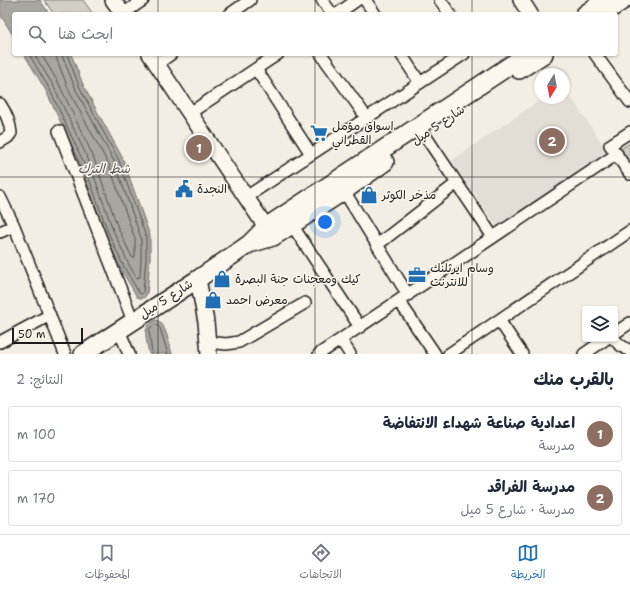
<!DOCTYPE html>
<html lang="ar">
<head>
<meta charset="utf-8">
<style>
  body { margin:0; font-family:"Shantell Sans","Playpen Sans Arabic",sans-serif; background:#f6f6f7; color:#1f2937; direction:rtl }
  .controls { position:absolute; right:12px; bottom:12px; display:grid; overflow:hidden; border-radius:4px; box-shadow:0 1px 3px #0004 }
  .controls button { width:36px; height:36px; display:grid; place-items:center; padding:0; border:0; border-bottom:1px solid #e0e1e3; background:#fff; color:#1f2937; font:20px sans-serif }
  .compass { position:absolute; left:534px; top:68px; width:36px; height:36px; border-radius:50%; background:#fff; box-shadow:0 1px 3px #0004; rotate:190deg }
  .scale { position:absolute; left:12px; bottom:10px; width:71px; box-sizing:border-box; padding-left:4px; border:2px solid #1c1c1c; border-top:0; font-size:11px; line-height:14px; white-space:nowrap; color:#1c1c1c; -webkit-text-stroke:3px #fbf7ec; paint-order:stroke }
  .you { position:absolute; left:325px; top:222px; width:14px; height:14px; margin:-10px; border:3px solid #fff; border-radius:50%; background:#1a73e8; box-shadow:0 0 0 6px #1a73e833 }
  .badge { display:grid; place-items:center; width:26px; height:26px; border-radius:50%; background:#1f6fb2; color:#fff; font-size:13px; font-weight:700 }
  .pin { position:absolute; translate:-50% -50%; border:2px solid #fff; box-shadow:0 1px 4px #0006 }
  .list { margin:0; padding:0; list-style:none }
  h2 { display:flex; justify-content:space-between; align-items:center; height:52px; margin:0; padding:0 16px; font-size:17px }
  h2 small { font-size:13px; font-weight:400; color:#747a83 }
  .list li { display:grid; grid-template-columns:26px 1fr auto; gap:12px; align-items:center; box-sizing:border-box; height:56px; margin:0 8px 8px; padding:0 8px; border:1px solid #e0e1e3; border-radius:4px }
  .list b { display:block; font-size:15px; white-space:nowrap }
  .list p { margin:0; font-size:13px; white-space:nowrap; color:#747a83 }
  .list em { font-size:13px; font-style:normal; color:#747a83 }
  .icon { flex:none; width:22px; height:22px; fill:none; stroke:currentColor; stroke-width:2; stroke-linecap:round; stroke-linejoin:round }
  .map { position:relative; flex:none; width:630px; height:354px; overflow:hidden; direction:ltr }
  .search { position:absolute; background:#fff; box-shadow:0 1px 3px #0004; left:12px; right:12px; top:12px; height:44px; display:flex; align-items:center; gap:10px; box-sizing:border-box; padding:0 14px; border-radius:4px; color:#747a83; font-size:15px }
  .sheet { height:180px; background:#fff }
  nav { display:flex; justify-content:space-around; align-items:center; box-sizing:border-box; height:56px; border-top:1px solid #e0e1e3; background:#fff; font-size:11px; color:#747a83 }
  nav a { display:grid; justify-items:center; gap:2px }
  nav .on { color:#1f6fb2 }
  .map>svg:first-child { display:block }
  .built { fill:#e2ded5 }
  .green { fill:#d2cfc6; stroke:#777671 }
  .water { fill:#a9a6a0; stroke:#716f6b }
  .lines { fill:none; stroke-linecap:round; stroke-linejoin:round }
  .shore { stroke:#545351; stroke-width:1 }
  .street-casing { stroke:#1c1c1c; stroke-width:14 }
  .secondary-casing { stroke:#1c1c1c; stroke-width:18 }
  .primary-casing { stroke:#1c1c1c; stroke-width:20 }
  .street { stroke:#fbf7ec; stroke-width:11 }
  .secondary { stroke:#fbf7ec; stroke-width:15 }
  .primary { stroke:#fbf7ec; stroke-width:17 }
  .grid { fill:none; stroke:#1c1c1c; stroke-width:1; stroke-opacity:0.55 }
  .labels { text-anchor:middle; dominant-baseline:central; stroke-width:3; stroke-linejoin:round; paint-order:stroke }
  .street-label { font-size:12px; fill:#1c1c1c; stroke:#fbf7ec }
  .poi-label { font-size:12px; fill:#1c1c1c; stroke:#fbf7ec; text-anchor:start }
  .water-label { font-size:13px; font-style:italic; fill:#545351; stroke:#fbf7ec }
</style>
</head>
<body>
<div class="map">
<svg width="630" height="354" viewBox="0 0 630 354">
  <rect width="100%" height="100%" fill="#f2eee4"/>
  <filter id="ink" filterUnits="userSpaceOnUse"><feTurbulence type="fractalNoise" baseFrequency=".025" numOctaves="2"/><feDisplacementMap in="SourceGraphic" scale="8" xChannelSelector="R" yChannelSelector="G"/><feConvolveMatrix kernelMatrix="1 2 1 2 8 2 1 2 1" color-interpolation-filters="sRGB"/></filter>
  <g filter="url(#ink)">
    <path class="built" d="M564 87 608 152 497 227 451 161 543 98H564Z"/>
    <path class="green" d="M44 0H83L93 14H54Z
      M630 143V167L619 150Z"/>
    <path class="water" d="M0 0H40L49 14H14V37L0 14Z
      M24 54H71L84 87 123 159 150 236V259L147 293C145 299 142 299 137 297L121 269 105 233 80 163 45 89Z
      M157 320C166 324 169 344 172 354H149C147 340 140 325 157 320Z"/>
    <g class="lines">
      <path class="shore" d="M29 54 49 88 83 161 108 232 124 267 139 293 142 294 143 292 146 259V237L119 161 80 88 68 57 67 54
        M34 54 53 85 88 159 113 230 129 265 136 277 138 278 140 277 141 259V238L115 163 76 90 63 58 62 54
        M41 54 58 82 93 156 118 228 132 257 134 258 135 256V239L109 165 70 93 57 60 56 54
        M152 354 149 330 151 327 156 324 160 328 168 354"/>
      <g class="street-casing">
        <path id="street" d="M322 0 332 14
          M365 0 375 14
          M440 0 450 14
          M123 14 143 0
          M230 14 250 0
          M337 14 357 0
          M321 54 367 118
          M401 54 420 83
          M595 54 630 102
          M157 64 171 54
          M256 69 311 154
          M0 104C6 113 10 123 11 133L8 137 0 142
          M190 113 278 54
          M59 131 133 321
          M630 132 610 145 630 174
          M424 134 493 237
          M344 191 408 295
          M0 197 14 226 65 354
          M246 197 464 54
          M292 225 360 327
          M0 232 14 226
          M377 245 457 183
          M399 301 435 354
          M499 320 522 354
          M119 330 129 354
          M615 333 630 323
          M614 339 620 345 630 351
          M341 340 350 354
          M0 342 50 315
          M208 342 226 344 239 342 305 303
          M319 354 617 154
          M449 354 630 231
          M584 354 606 339"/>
      </g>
      <g class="secondary-casing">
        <path id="secondary" d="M113 0 123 14
          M521 0 530 14
          M150 54 272 236
          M198 279 206 322 209 354"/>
      </g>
      <g class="primary-casing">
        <path id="primary" d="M585 14 605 0
          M603 14 624 0
          M519 70 544 54
          M253 243 273 237 344 191 385 162
          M83 354 198 279 249 244 267 226 527 54"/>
      </g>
      <use href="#street" class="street"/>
      <use href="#secondary" class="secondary"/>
      <use href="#primary" class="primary"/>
    </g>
  </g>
  <path class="grid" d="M158 0V14M315 0V14M472 0V14M158 54V354M315 54V354M472 54V354M0 177H630"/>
  <defs>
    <g id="supermarket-bare" transform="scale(1.38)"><path d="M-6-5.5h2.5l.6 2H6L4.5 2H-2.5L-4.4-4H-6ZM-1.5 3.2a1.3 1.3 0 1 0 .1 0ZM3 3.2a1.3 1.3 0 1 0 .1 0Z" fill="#1f6fb2" stroke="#fbf7ec" stroke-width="2.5" paint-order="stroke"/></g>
    <g id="civic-bare" transform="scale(1.38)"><path d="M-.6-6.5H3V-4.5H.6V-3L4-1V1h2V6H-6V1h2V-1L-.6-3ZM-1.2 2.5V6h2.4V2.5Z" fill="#1f6fb2" stroke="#fbf7ec" stroke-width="2.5" paint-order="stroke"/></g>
    <g id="shop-bare" transform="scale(1.38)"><path d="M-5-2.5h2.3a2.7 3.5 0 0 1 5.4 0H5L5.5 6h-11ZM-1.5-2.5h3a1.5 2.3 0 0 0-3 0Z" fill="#1f6fb2" stroke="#fbf7ec" stroke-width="2.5" paint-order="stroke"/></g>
    <g id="office-bare" transform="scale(1.38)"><path d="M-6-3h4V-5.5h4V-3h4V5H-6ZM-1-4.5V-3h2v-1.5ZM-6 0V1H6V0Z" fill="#1f6fb2" stroke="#fbf7ec" stroke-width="2.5" paint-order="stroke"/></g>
  </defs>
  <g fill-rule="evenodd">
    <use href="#supermarket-bare" x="319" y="133"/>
    <use href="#civic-bare" x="184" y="189"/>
    <use href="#shop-bare" x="369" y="195"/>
    <use href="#office-bare" x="417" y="275"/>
    <use href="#shop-bare" x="222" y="279"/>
    <use href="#shop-bare" x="213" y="300"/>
  </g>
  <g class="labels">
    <g class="street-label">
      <text transform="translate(438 125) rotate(-34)">شارع 5 ميل</text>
      <text transform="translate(166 299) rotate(-33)">شارع 5 ميل</text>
    </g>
    <g class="poi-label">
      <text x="332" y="126">اسواق مؤمل<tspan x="332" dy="14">القطراني</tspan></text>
      <text x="197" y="189">النجدة</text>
      <text x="382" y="195">مذخر الكوثر</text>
      <text x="430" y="268">وسام ايرثلنك<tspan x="430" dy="14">للانترنت</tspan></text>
      <text x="235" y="279">كيك ومعجنات جنة البصرة</text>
      <text x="226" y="300">معرض احمد</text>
    </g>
    <g class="water-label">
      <text x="104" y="168">شط الترك</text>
    </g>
  </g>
</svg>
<div class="controls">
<button><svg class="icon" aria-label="layers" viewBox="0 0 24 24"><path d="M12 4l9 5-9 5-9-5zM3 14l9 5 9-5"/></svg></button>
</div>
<svg class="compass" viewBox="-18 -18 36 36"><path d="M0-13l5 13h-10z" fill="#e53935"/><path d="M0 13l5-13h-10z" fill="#747a83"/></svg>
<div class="scale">50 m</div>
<div class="you"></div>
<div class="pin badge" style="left:199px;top:148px;background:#8d6e63">1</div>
<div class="pin badge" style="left:552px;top:141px;background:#8d6e63">2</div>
<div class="search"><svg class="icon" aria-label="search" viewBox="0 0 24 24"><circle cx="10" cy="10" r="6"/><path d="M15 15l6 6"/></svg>ابحث هنا</div>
</div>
<section class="sheet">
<h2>بالقرب منك<small>النتائج: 2</small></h2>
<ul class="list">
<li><span class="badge" style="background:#8d6e63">1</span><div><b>اعدادية صناعة شهداء الانتفاضة</b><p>مدرسة</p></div><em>100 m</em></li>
<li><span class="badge" style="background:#8d6e63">2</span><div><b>مدرسة الفراقد</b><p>مدرسة · شارع 5 ميل</p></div><em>170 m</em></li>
</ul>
</section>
<nav>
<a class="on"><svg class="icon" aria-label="map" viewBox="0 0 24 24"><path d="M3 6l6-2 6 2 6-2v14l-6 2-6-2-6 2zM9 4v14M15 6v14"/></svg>الخريطة</a>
<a><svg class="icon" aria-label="directions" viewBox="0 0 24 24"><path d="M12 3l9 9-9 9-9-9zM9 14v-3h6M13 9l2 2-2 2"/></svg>الاتجاهات</a>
<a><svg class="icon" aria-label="saved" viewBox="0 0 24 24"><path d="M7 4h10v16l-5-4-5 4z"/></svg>المحفوظات</a>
</nav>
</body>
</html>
